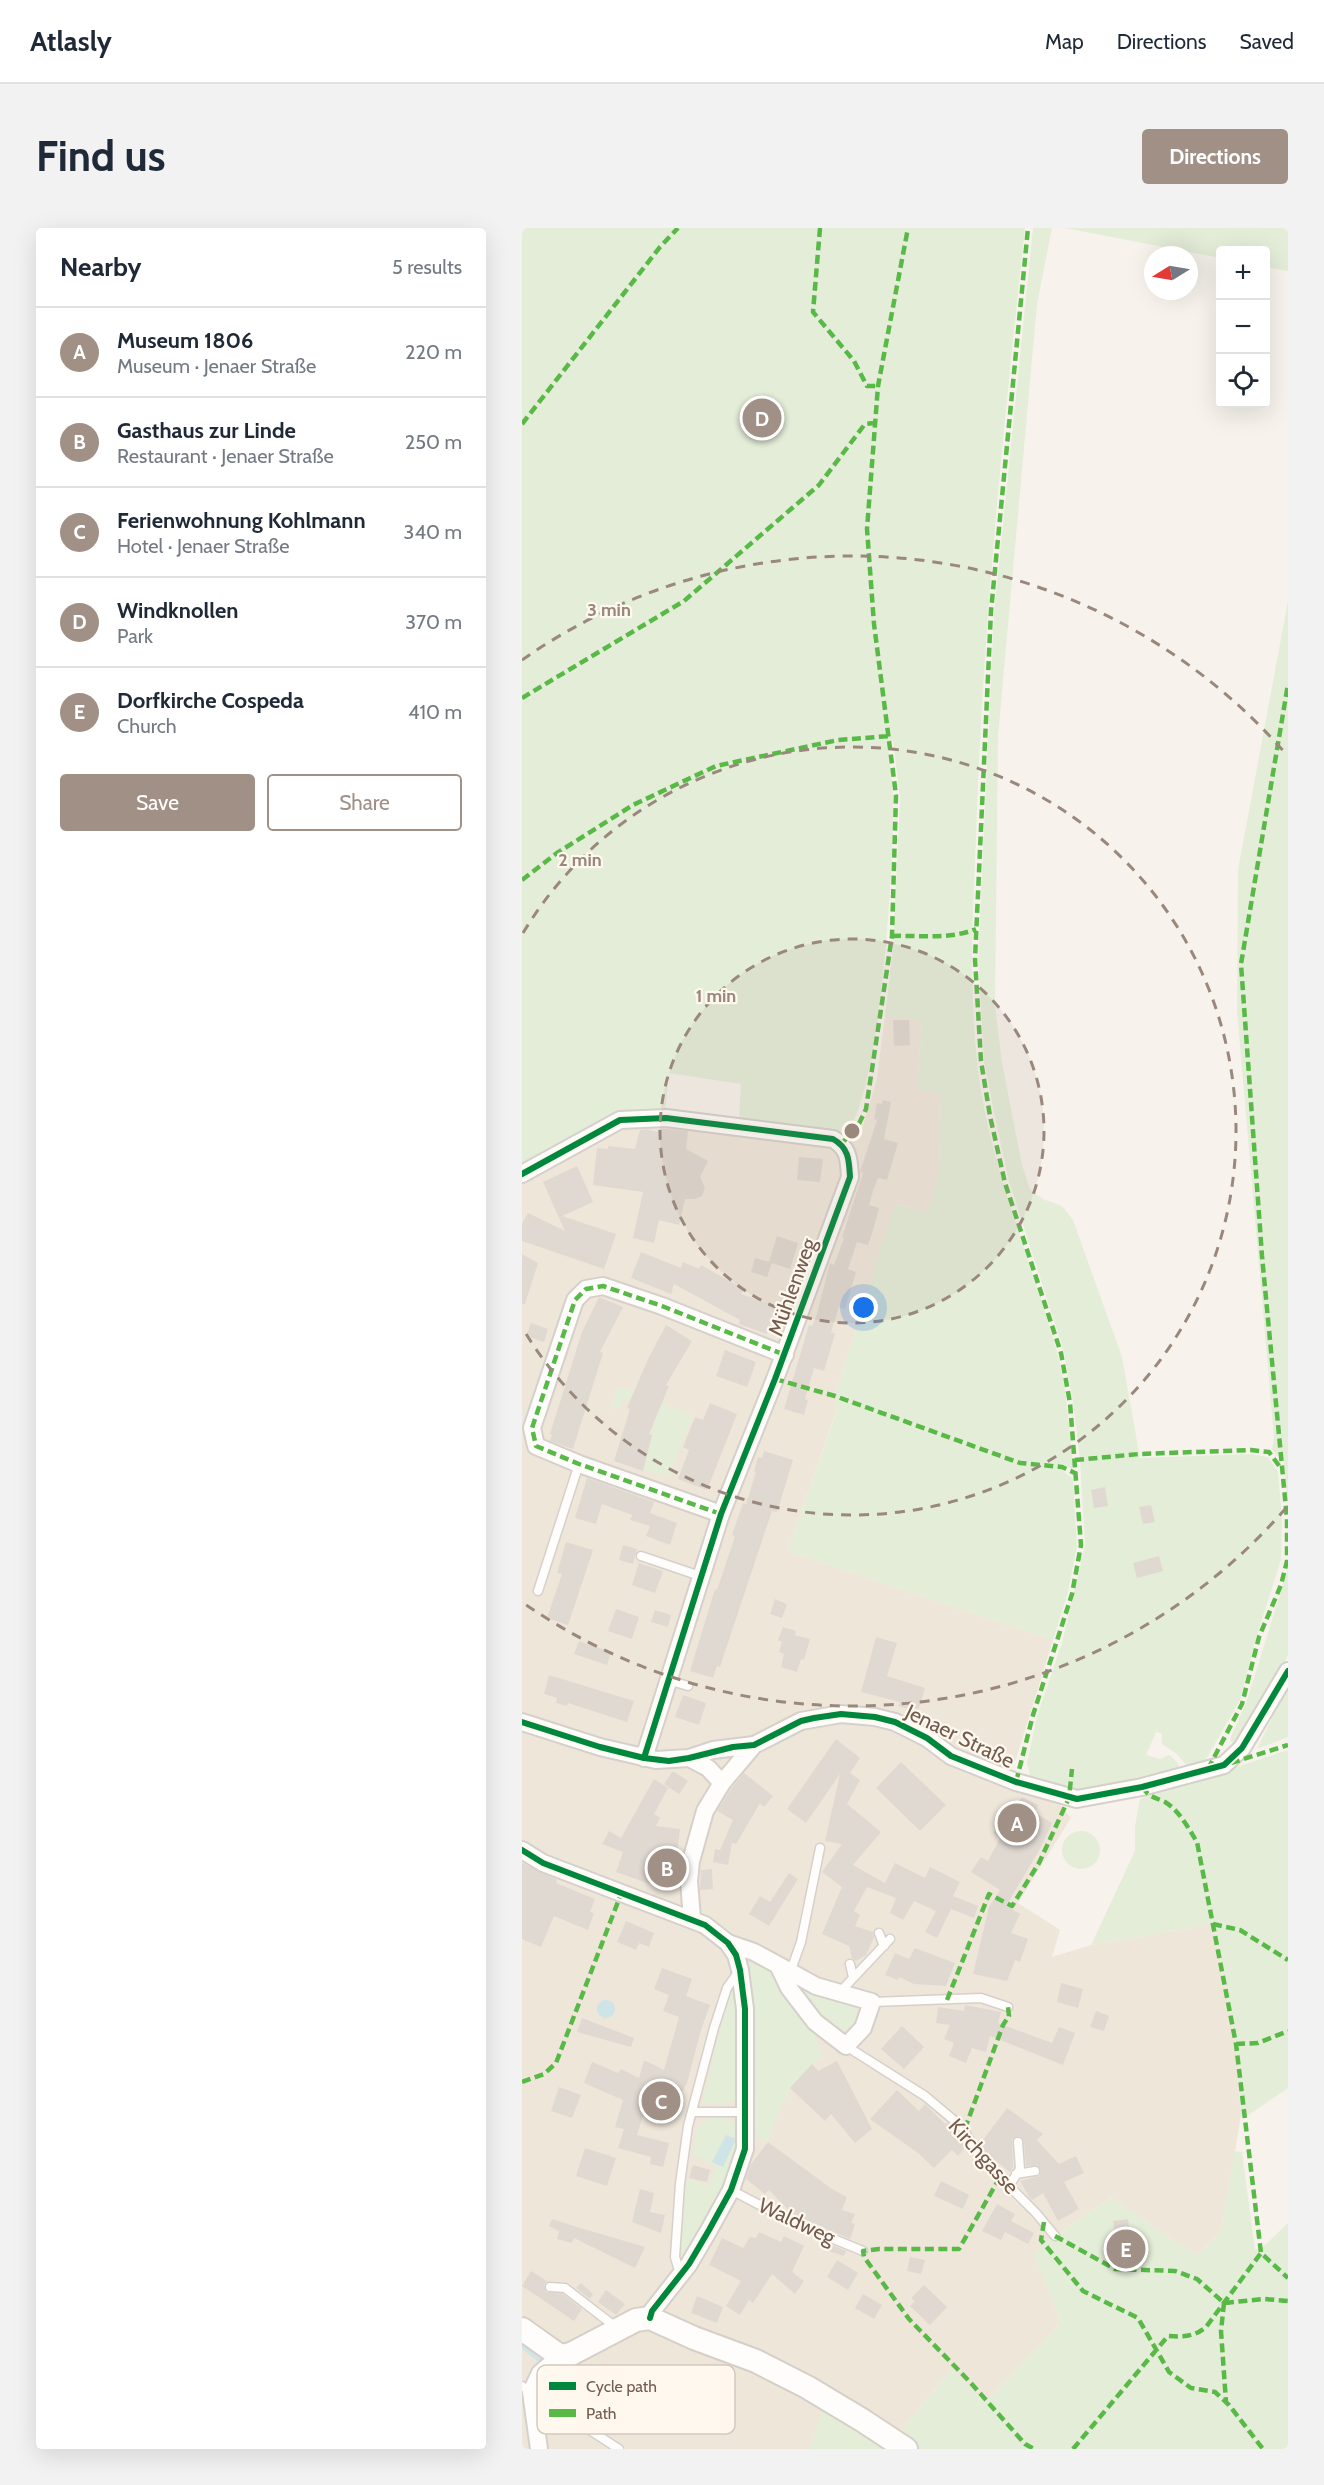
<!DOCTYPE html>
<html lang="en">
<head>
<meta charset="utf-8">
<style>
  body { margin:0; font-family:Cabin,sans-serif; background:#f2f2f3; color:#1f2937 }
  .controls { position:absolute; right:18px; top:18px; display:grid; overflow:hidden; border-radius:6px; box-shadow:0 6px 24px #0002 }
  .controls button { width:54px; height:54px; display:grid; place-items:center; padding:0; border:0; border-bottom:2px solid #e0e1e3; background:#fff; color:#1f2937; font:30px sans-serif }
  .compass { position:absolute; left:622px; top:18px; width:54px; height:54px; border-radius:50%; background:#fff; box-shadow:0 6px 24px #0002; rotate:259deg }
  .you { position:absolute; left:342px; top:1080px; width:21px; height:21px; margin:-15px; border:4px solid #fff; border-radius:50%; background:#1a73e8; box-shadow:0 0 0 9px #1a73e833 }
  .badge { display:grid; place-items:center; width:39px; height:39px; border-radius:50%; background:#a19085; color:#fff; font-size:20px; font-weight:700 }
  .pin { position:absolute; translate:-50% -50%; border:3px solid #fff; box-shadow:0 2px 6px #0006 }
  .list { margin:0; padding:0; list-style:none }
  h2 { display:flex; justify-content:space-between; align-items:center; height:78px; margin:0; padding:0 24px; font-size:26px }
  h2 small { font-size:20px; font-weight:400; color:#747a83 }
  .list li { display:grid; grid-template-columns:39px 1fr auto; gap:18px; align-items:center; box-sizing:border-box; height:90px; padding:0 24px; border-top:2px solid #e0e1e3 }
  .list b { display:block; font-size:22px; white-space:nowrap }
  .list p { margin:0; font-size:20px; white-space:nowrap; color:#747a83 }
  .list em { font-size:20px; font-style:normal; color:#747a83 }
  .actions { display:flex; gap:12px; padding:18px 24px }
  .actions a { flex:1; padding:14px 0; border:2px solid #a19085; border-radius:6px; text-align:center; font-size:21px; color:#a19085 }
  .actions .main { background:#a19085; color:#fff }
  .icon { flex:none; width:33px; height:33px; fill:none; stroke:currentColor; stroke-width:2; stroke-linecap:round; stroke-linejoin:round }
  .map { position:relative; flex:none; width:766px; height:2221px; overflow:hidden; border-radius:6px }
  header { display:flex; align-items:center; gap:36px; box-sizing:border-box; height:84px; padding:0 30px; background:#fff; border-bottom:2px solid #e0e1e3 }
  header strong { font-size:28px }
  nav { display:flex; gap:33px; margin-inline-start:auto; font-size:21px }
  .intro { display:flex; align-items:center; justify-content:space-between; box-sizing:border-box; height:144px; padding:0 36px }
  h1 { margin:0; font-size:42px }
  .button { padding:15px 27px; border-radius:6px; background:#a19085; color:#fff; font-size:21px; font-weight:700 }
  main { display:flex; gap:36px; padding:0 36px }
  aside { flex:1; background:#fff; border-radius:6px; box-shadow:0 6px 24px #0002 }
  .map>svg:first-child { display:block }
  .residential { fill:#efe6da }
  .green { fill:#e4edd8 }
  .water { fill:#cee4e6 }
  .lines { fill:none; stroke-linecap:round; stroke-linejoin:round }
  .stream { stroke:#cee4e6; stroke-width:4.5 }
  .building { fill:#e0d9d1 }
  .lane-casing { stroke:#d6d0ca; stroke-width:11 }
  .street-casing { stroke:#d6d0ca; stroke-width:20 }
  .secondary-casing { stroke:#d6cfc8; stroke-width:26 }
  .path { stroke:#d8d1cc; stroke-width:3; stroke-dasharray:1.5 4.5; stroke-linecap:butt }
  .lane { stroke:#fefdfc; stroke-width:8 }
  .street { stroke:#fefdfc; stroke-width:16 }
  .secondary { stroke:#fefdfc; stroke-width:22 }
  .quiet { stroke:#58b947; stroke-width:4.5; stroke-dasharray:9 4.5; stroke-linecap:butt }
  .cycleway-casing { stroke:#fef8ee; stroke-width:10 }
  .cycleway { stroke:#00873e; stroke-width:6 }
  .ring { fill:none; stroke:#9a887d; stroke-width:3; stroke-dasharray:10 8 }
  .labels { text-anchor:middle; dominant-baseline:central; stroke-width:4.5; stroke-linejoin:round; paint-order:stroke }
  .street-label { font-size:21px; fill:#735b4d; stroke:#fef8ee }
  .key { fill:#fef8ee; stroke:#d4c9be; stroke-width:1.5 }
  .key-label { font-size:16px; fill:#735b4d }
  .centre { fill:#9a887d; stroke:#fef8ee; stroke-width:3 }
  .ring-label { font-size:18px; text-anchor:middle; font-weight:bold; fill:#9a887d; stroke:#fef8ee; stroke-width:4.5; stroke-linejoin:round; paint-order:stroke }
</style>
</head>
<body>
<header>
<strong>Atlasly</strong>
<nav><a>Map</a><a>Directions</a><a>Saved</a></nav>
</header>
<div class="intro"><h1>Find us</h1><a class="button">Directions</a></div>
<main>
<aside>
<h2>Nearby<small>5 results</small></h2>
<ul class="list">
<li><span class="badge">A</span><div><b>Museum 1806</b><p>Museum · Jenaer Straße</p></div><em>220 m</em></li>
<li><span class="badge">B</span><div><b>Gasthaus zur Linde</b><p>Restaurant · Jenaer Straße</p></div><em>250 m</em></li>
<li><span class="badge">C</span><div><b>Ferienwohnung Kohlmann</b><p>Hotel · Jenaer Straße</p></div><em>340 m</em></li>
<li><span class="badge">D</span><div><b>Windknollen</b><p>Park</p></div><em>370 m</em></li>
<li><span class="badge">E</span><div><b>Dorfkirche Cospeda</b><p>Church</p></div><em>410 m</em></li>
</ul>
<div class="actions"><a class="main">Save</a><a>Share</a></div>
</aside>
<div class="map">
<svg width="766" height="2221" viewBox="0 0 766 2221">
  <rect width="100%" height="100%" fill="#f7f3ec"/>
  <path class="residential" d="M363 788 400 790 395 862 419 866 417 942 406 985 374 976 314 1165 315 1181 266 1323 531 1412 494 1531 481 1556 534 1572 549 1590 496 1675 538 1702 530 1729 569 1717 691 1696 714 1816 719 1888 700 2001 675 2028 589 1970 527 2012 513 2026 539 2095 463 2175 429 2141 379 2204 308 2161 288 2221H0V940L99 886 120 882 315 905H339L355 851Z"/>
  <path class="green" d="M0 0H503C482 194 462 388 455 582 452 666 446 750 455 834 466 935 508 1027 535 1124 545 1160 547 1199 551 1236L550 1241 542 1237 540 1242 551 1251 555 1318 545 1368 531 1412 266 1323 315 1182 314 1165 373 976 406 985 417 942 419 866 395 862 400 791 363 788 371 722 378 570 371 513H366V517C367 535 371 553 371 571 373 625 358 875 323 905H315L217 892 219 856 147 845 143 884 120 882 99 886 0 940Z
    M511 0H530L515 76 476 508 473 779 480 835 500 937 508 961 521 971 540 978 551 992 600 1129 618 1230 728 1226 746 1229 756 1244 760 1289 759 1332 734 1410 718 1472 686 1528 680 1535 666 1539 655 1526 640 1516V1506L634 1504 624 1527 638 1531 647 1527 655 1534 658 1541 586 1560 551 1562 517 1555 508 1547 505 1535 515 1488 540 1415 563 1318 558 1231 551 1174 542 1124 487 953 473 889 462 833 456 731 472 385Z
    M543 0H766V43L744 39V22H698V30Z
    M766 373V1277L761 1226 755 1228 750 1221 752 1210 715 783 716 642Z
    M96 1159 112 1163 109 1171 101 1172 98 1179 89 1182Z
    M140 1175 172 1188 147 1247 121 1243 133 1192Z
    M766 1341V1426L749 1470 717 1518 711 1517 708 1511 724 1475Z
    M766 1457V1509L735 1521Z
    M766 1522V1860L725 1888H719L714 1816 691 1696 569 1717 613 1623V1598L618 1571Z
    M540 1622a19 19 0 1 1 38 0a19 19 0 1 1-38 0Z
    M234 1733 249 1742 292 1801 300 1830 290 1836 268 1860 267 1865 256 1883 246 1914 231 1905 224 1743 226 1737Z
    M270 1751 332 1777 336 1792C327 1802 318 1806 306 1798Z
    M209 1765 213 1767 216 1870 210 1874 183 1877 181 1871 206 1768Z
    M196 1889C203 1890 212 1893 215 1900 225 1924 183 1996 170 2017 166 2022 161 2024 157 2030L164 1954 167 1951 188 1958 194 1939 171 1926C175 1906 172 1893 196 1889Z
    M712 1923 720 1924 733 2022 743 2017 766 1995V2221H288L307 2161 379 2204 429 2141 463 2175 539 2095 512 2026 527 2012 589 1970 675 2028 700 2001Z"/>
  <path class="water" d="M75 1781a9 9 0 1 1 18 0a9 9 0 1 1-18 0Z
    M204 1907 214 1911 201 1939 190 1934Z"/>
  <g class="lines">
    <path class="stream" d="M0 2118 19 2133 46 2165 70 2180"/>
  </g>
  <path class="building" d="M371 792H387L388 817 372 818Z
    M361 872 369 874 362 911 376 915 365 952 356 950 351 963 347 977 357 980 352 999 346 1017 335 1014 326 1041 334 1044 323 1081 317 1079 309 1104 313 1106 302 1143 292 1140 283 1171 286 1172 282 1187 262 1181 287 1097 290 1098 295 1086 308 1035 312 1037 322 1010 320 1009 341 945 338 944 355 892 352 891 355 875 360 876Z
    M125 901 135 904 136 901H144L166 903 164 921 186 933 178 949 183 960 180 968 173 971H163L157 997 137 992 132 1015 111 1010 121 964 71 957 75 920 86 921V918L113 921 118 902Z
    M277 929 301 931 298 954 275 952Z
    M55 938 71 974 40 988 94 1006 82 1041 0 1013V996L6 985 43 1003 21 954Z
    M255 1008 276 1015 268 1041 250 1035 245 1049 229 1044 233 1030 247 1034Z
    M119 1024 159 1040 161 1034 177 1041 179 1037 222 1061 219 1066 254 1078 245 1106 217 1096 218 1092 152 1056 149 1066 109 1050Z
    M0 1026 16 1035 3 1076H0Z
    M77 1069 101 1079 78 1124 81 1125 51 1221 28 1213 30 1207 28 1206 60 1104Z
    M9 1095 26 1101 22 1114 4 1108Z
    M144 1097 170 1113 144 1157 147 1158 127 1206 130 1207 121 1243 92 1233 108 1181 105 1180 126 1131Z
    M203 1122 234 1134 225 1159 194 1148Z
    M188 1175 215 1186 185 1262 156 1251 167 1222 161 1219 173 1189 181 1192Z
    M242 1223 271 1232 255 1284 250 1283 198 1439 195 1438 191 1450 168 1443 193 1361 195 1362 213 1308 210 1307 221 1275 224 1276 234 1244 232 1243 236 1229 240 1230Z
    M65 1250 132 1274 128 1285 155 1295 148 1317 124 1308 128 1298 108 1292 110 1287 80 1276 74 1296 53 1290Z
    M583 1259 586 1278 572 1280 569 1262Z
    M629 1277 633 1294 621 1296 617 1279Z
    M44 1314 71 1322 46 1397 25 1390 40 1346 35 1345Z
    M101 1317 115 1321 111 1336 97 1332Z
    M637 1328 641 1343 615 1350 611 1335Z
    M117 1335 141 1343 133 1365 110 1357Z
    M253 1371 265 1376 260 1390 248 1386Z
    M94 1381 117 1389 110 1411 86 1403Z
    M133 1382 149 1387 146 1399 129 1394Z
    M261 1399 274 1403 273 1407 288 1411 282 1432 279 1431 275 1444 259 1439 262 1426 257 1424 260 1414 256 1412Z
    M354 1409 375 1415 365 1448 403 1460 396 1484 376 1478 378 1474 339 1464Z
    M57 1413 89 1424 85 1437 52 1426Z
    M27 1447 112 1473 105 1494 46 1475 45 1478 34 1475 35 1470 22 1466Z
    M161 1467 184 1475 177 1497 153 1489Z
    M314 1511 338 1530 328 1545 338 1552 325 1576 359 1604 331 1637 363 1655 373 1635 403 1650 408 1639 438 1654 431 1668 456 1678 452 1690 429 1681 415 1710 403 1704 414 1683 392 1673 381 1692 368 1685 374 1670 345 1659 332 1683 338 1687 333 1698 351 1704 352 1709 344 1727 334 1733 330 1730 327 1718 300 1706 320 1659 300 1644 320 1616 303 1613 318 1546 284 1595 265 1581Z
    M379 1534 424 1577 398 1603 354 1560Z
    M151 1543 166 1553 157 1566 142 1556Z
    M222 1545 251 1568 242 1579 238 1575 214 1616 210 1615 206 1637 191 1634 193 1621 198 1622 211 1592 195 1583 209 1561Z
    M132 1551 146 1560 132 1586 138 1590 134 1598 158 1601 151 1660 131 1657 94 1644 101 1624 80 1616 87 1603 99 1610Z
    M500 1569 516 1577 513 1585 530 1595 518 1621 484 1678 498 1686 489 1705 506 1711 498 1734 493 1732 485 1753 451 1746 467 1679 478 1662 449 1644 459 1629 466 1633 478 1610 471 1605Z
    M0 1635 35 1652 34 1655 73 1671 68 1684 72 1685 66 1702 32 1688 19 1719 0 1711Z
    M190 1641 191 1661 178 1662 179 1642Z
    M267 1645 276 1651 247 1698 227 1686 238 1668 248 1674Z
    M104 1693 132 1705 127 1719 117 1715 114 1722 95 1714Z
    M393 1720 433 1735 424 1758 392 1756 377 1749 376 1752 363 1747 373 1725 387 1731Z
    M140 1740 170 1751 164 1768 188 1777 179 1802 165 1855 156 1871 162 1874 157 1889 125 1875 115 1907 147 1915 141 1939 128 1936 129 1929 96 1920 102 1901 93 1899 101 1872 62 1855 70 1834 96 1845 99 1841 117 1850 122 1832 142 1842 157 1789 141 1783 147 1767 132 1761Z
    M539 1755 561 1761 556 1780 535 1774Z
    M443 1777 479 1784 476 1795 530 1815 537 1799 553 1805 541 1837 468 1808 464 1824 450 1820 444 1835 427 1828 432 1815 422 1811 428 1797 414 1795 416 1779 442 1783Z
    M574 1783 587 1788 582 1803 568 1799Z
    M60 1790 112 1810 109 1819 55 1804Z
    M380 1798 402 1819 382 1841 359 1821Z
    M315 1833 350 1901 333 1915 309 1886 303 1893 268 1860 290 1836 296 1843Z
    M37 1859 59 1867 50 1890 29 1883Z
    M375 1862 397 1883 403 1876 423 1896 425 1894 435 1903 444 1919 436 1928 430 1922 412 1940 396 1925 348 1891Z
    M485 1880 521 1906 515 1912 537 1936 554 1928 562 1945 542 1954 557 1981 536 1993 521 1965 510 1972 507 1969 498 1953 517 1948 519 1943 515 1937 504 1938 502 1914 499 1909 495 1908 490 1912 491 1939 488 1944 462 1924 458 1916Z
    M246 1914 310 1961 325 1969 320 1982 333 1986 329 1995 333 1996 328 2011 270 1986 247 1962 243 1966 224 1951 229 1936Z
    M63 1920 94 1930 85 1958 54 1948Z
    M171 1937 188 1942 185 1954 167 1950Z
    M419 1953 447 1967 441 1981 412 1968Z
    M118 1961 132 1965 128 1984 143 1987 139 2005 110 1994Z
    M475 1976 493 1986 489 1993 512 2005 506 2016 483 2004 479 2012 460 2003Z
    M30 1991 55 1999 123 2019 113 2040 52 2010 50 2015 35 2011 37 2003 27 1998Z
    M606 1991 608 2005 614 2004 620 2034 593 2039 588 2008 593 2007 591 1993Z
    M237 2004 259 2014 262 2008 282 2018 270 2044 282 2053 273 2066 250 2046 231 2075 227 2072 218 2087 204 2078 219 2053 187 2037 200 2010 221 2020 228 2009 234 2010Z
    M303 2014 324 2023 322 2028 301 2021Z
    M388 2029 403 2032 399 2046 385 2043Z
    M315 2032 336 2045 326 2062 305 2049Z
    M9 2043 25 2053 22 2058 24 2064 41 2066 60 2081 52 2093 0 2058Z
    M59 2055 71 2066 68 2071 54 2060Z
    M402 2057 425 2079 408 2097 388 2078 393 2073 389 2070Z
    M84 2062 103 2076 94 2087 76 2074Z
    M341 2066 360 2077 352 2091 333 2080Z
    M175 2068 201 2079 195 2095 169 2085Z"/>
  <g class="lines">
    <g class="lane-casing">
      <path id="lane" d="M119 1328 178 1348
        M16 1363 57 1236
        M146 1452 166 1458
        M357 1705 362 1718
        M328 1736 331 1749
        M268 1745 279 1714 298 1620
        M317 1765 368 1711
        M350 1774 459 1770 486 1779
        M324 1818 403 1868 440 1899 457 1928 514 1985 533 2008
        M170 1884H224
        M494 1946 513 1943
        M487 1958 498 1941 496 1914
        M209 1962 270 1994 341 2023
        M158 2046 153 2029 158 1956 166 1898 192 1800 205 1760 217 1743
        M28 2059 43 2060 95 2100
        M0 2158 97 2221"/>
    </g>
    <g class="street-casing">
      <path id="street" d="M0 946 98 892 144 890 311 911C327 920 327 932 328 949L253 1151 199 1286 122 1530
        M199 1286 57 1236 14 1218 10 1200 53 1072 64 1061 81 1058 140 1078 263 1127
        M0 1494 78 1519 134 1532 167 1530 191 1522 232 1517
        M167 1530 186 1540 200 1555
        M0 1622 21 1635 183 1697 206 1715 214 1727 218 1742 223 1781V1921L209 1962 187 2002 167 2036 130 2083 128 2090
        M170 1691 167 1653 169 1633 183 1583 200 1555 232 1517 279 1493 319 1486 353 1489 373 1494 405 1510 429 1528 494 1554 555 1571 620 1559 702 1537 720 1520 766 1443
        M206 1715 232 1724 256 1737 267 1760 293 1794 324 1818 341 1800 350 1774 294 1758 256 1737
        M17 2221 9 2164 18 2145 38 2128"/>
    </g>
    <g class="secondary-casing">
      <path id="secondary" d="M0 2101 38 2128 49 2126 114 2092 128 2090 172 2110 234 2133 285 2159 340 2192 384 2221"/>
    </g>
    <path class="path" d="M609 2036 610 2042"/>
    <use href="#lane" class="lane"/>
    <use href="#street" class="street"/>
    <use href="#secondary" class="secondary"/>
    <path class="quiet" d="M298 0 291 84 332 133 345 158H356
      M0 196 138 19 156 0
      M0 470 162 373 297 257 343 196 352 195
      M0 652 35 625 111 577 194 538 316 512 368 508
      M370 708C398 707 427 712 454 701
      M319 916 335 900 344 881 370 708 374 567 352 396 345 301 356 158 386 0
      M253 1151 313 1168 498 1235 540 1239 555 1246
      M553 1232 617 1226 729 1222 747 1224 758 1239
      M199 1286 57 1236 14 1218 10 1200 53 1072 64 1061 81 1058 140 1078 263 1127
      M709 1535 766 1517
      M686 1541 720 1476 737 1409 759 1357 765 1333V1291L740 1028 719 736 766 456
      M494 1554 511 1487 550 1366 559 1317 548 1175 539 1125 483 955 468 888 459 833 453 731 469 383 506 0
      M620 1559C627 1569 632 1569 643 1574 658 1583 666 1600 675 1614L714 1816 739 2025 766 2050
      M691 1696 718 1702 766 1732
      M425 1772 467 1666 490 1678 517 1635 547 1570 550 1541
      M714 1816 736 1815 766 1803
      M0 1854 22 1846 34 1835 99 1666
      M440 1899 445 1895 481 1797 487 1788 486 1779
      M478 1949 437 2021H357L341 2023 342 2029 387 2091 448 2154 503 2216 512 2221
      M522 1994 519 2012 561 2063 616 2090 647 2144 669 2160 693 2164 707 2177 741 2221
      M533 2008 593 2041 653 2043 675 2051 702 2075 742 2071 766 2073
      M702 2075 699 2103 704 2174
      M551 2221 646 2108C661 2109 672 2109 684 2099L739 2025"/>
    <g class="cycleway-casing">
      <path id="cycleway" d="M0 946 98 892 144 890 311 911C327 920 327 932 328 949L253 1151 199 1286 122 1530
        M0 1494 78 1519 122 1530 147 1533 167 1530 211 1519 232 1517 279 1493 292 1490 319 1486 353 1489 373 1494 405 1510 429 1528 494 1554 555 1571 620 1559 702 1537 720 1520 766 1443
        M0 1622 21 1635 183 1697 206 1715 214 1727 218 1742 223 1781V1921L209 1962 187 2002 167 2036 130 2083 128 2090"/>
    </g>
    <use href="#cycleway" class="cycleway"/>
  </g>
  <circle cx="330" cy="903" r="192" fill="#9a887d" fill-opacity=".12"/>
  <g class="ring">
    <circle cx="330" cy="903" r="192"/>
    <path d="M1 705A384 384 0 1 1 1 1101"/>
    <path d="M764 1280A575 575 0 0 1 0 1374M0 432A575 575 0 0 1 764 526"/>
  </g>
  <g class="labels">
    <g class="street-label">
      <text transform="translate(270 1059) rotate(-70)">Mühlenweg</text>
      <text transform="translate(438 1508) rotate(26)">Jenaer Straße</text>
      <text transform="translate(462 1928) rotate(48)">Kirchgasse</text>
      <text transform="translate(275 1993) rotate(25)">Waldweg</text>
    </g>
  </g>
  <rect x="15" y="2137" width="198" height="69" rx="9" class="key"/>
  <rect x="27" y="2154" width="27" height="8" fill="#00873e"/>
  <rect x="27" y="2181" width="27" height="8" fill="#58b947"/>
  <g class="key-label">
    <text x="64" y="2164">Cycle path</text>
    <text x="64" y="2191">Path</text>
  </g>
  <circle cx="330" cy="903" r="9" class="centre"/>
  <g class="ring-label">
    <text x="87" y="388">3 min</text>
    <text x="58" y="638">2 min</text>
    <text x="194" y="774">1 min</text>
  </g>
</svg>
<div class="controls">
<button>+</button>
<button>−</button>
<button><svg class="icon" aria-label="locate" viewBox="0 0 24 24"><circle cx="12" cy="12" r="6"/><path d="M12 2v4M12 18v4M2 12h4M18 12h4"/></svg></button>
</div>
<svg class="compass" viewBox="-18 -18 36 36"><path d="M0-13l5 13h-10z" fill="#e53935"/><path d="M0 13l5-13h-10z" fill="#747a83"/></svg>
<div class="you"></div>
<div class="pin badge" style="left:495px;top:1595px">A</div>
<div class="pin badge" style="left:145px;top:1640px">B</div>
<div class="pin badge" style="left:139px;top:1873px">C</div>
<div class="pin badge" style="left:240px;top:190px">D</div>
<div class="pin badge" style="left:604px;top:2021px">E</div>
</div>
</main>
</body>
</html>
